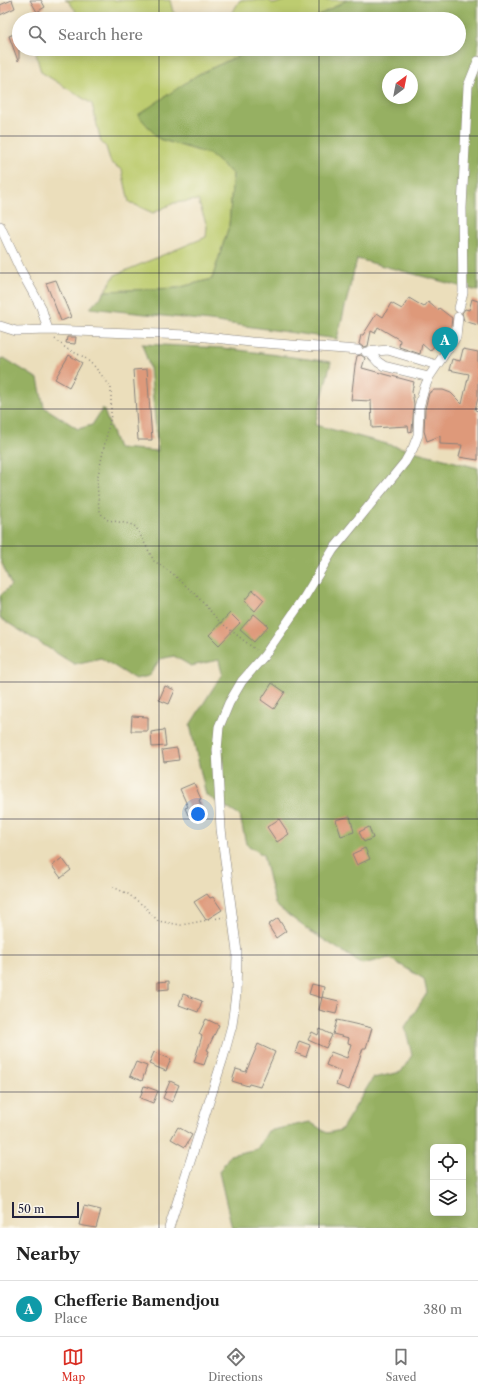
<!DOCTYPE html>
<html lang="en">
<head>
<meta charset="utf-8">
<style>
  body { margin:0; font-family:"Libre Caslon Text",serif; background:#f2f2f2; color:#222 }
  .controls { position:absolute; right:12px; bottom:12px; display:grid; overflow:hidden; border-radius:6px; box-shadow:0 2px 10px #0003 }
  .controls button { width:36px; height:36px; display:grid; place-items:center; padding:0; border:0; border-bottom:1px solid #e0e0e0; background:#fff; color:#222; font:20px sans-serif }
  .compass { position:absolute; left:382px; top:68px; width:36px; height:36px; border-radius:50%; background:#fff; box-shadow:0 2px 10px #0003; rotate:32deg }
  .scale { position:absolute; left:12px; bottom:10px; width:67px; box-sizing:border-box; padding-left:4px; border:2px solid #22223b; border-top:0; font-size:11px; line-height:14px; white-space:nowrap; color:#22223b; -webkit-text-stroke:3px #fbf7ec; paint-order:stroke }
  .you { position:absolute; left:198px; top:814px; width:14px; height:14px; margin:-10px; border:3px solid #fff; border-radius:50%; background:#1a73e8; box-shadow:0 0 0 6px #1a73e833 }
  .badge { display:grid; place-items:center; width:26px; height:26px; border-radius:50%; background:#d93025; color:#fff; font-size:13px; font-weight:700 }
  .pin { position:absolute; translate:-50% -33px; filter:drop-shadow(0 1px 2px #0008) }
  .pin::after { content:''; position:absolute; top:21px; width:14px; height:12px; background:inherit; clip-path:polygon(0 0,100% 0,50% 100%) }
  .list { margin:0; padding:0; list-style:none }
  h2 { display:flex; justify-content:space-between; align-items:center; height:52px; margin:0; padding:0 16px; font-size:17px }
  h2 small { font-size:13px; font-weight:400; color:#767676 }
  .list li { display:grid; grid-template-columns:26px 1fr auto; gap:12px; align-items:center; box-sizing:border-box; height:56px; padding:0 16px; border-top:1px solid #e0e0e0 }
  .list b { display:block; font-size:15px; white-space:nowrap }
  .list p { margin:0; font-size:13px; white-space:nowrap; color:#767676 }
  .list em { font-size:13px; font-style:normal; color:#767676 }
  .icon { flex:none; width:22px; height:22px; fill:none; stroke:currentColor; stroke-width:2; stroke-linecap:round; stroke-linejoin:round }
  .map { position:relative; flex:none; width:478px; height:1228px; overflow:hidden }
  .search { position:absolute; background:#fff; box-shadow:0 2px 10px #0003; left:12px; right:12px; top:12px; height:44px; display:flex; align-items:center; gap:10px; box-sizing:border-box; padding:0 14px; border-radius:22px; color:#767676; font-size:15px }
  .sheet { height:108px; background:#fff }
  nav { display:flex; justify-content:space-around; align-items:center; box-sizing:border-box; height:56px; border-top:1px solid #e0e0e0; background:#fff; font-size:11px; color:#767676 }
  nav a { display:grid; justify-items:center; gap:2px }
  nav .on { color:#d93025 }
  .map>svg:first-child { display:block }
  .green { fill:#bdcc6f; stroke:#707755 }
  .forest { fill:#96b062; stroke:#5c694e; fill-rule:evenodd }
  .building { fill:#de997a }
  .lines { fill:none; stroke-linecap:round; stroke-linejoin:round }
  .street-casing { stroke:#86807b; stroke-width:10 }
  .path { stroke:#86807b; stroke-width:1.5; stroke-dasharray:1 3; stroke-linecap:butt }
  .street { stroke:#fff; stroke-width:9 }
  .grid { fill:none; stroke:#22223b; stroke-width:1; stroke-opacity:0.55 }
</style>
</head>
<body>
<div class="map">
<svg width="478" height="1228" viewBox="0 0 478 1228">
  <rect width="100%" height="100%" fill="#fbf7ec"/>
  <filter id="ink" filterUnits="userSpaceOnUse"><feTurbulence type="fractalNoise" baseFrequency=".025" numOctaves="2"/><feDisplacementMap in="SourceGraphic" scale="8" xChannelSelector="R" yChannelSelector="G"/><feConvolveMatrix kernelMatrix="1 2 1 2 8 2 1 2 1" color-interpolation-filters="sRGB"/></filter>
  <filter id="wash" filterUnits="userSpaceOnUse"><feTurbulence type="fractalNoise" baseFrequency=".012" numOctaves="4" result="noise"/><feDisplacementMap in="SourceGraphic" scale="16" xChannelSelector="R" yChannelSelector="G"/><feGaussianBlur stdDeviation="0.9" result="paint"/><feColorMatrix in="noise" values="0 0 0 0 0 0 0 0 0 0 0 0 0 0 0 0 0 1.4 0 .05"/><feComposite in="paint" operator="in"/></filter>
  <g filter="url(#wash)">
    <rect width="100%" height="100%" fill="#ebdebb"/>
    <path class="green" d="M65 0H170L173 12 184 19H69L76 11 68 1Z
      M240 0H268L274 4 288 0H348L312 19H207L232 13Z
      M41 49H253L197 75 159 139 210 154 233 174 229 226 212 279 177 288 106 291 103 294 115 275 206 237 207 226 198 200 174 203 153 213 129 202 122 170 111 163 106 147 101 142 92 104 41 72 36 54Z"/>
    <path class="forest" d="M347 0H478V291L357 259 337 339 210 321 90 308 106 291 177 288 212 279 229 226 233 174 209 154 159 139 138 115 197 75 253 49H459V19H312ZM388 74H412V98H388Z
      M142 344 223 348 331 362 315 425 478 468V1228H232L219 1172 230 1155 257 1149 268 1131 310 1122 327 1133 341 1130 373 1078 401 1072 412 1055 405 1027 427 993 424 979 389 958 362 964 307 929 279 908 275 904 263 855 246 844 240 816 206 795 190 725 222 674 219 660 191 666 174 656 160 659 149 676 135 679 101 658 74 664 0 618V596L11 585 0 559V359L4 358 38 379 44 407 78 429 92 425 103 408 118 448 158 451 150 368ZM433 1147H463V1213H433Z"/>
    <g id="blocks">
      <path class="building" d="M12 0 15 8 0 15V5Z
        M30 0H41L45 7 37 12Z
        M19 32V60L18 61 9 36Z
        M56 280 71 317 61 321 46 283Z
        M409 298 424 307 428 302 438 310 439 308 452 318 451 326 430 351 422 344 420 354 399 347 400 340 378 327 375 333 371 331 368 346 363 347 359 344 361 335H363L377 313 383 317 391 303 402 309Z
        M472 299 478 301V325L464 321 462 313 465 309 469 310Z
        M67 337H76L75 344 66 343Z
        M463 349 478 352V398L475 410 478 411V460L459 457 462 445 440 444V436L427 441 424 431 425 409 429 393 434 390H443L451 393 462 404 469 374 449 370 452 359 460 361Z
        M69 355 82 363 69 387 55 379Z
        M361 355 365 358 362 368 414 382 412 391 414 404 412 431 409 432 408 426 372 428 371 401 351 400 355 366 357 356Z
        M147 369 152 440H138L133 370Z
        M253 590 264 600 255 611 244 601Z
        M230 613 240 623 219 645 209 635Z
        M254 614 268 626 254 642 240 630Z
        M272 683 285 692 274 709 261 700Z
        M165 686 175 690 169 704 159 700Z
        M132 716 148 717V731H131Z
        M164 730 166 746 152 747 151 732Z
        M177 748 179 760 164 762 162 750Z
        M194 783 201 799 199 800 203 810 188 815 185 808 188 807 180 789Z
        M350 816 354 832 341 836 336 820Z
        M279 819 289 834 277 842 267 827Z
        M369 827 373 838 364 842 359 832Z
        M365 848 370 859 357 865 352 854Z
        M62 858 71 870 61 878 52 866Z
        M207 894 210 898 213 897 222 910 206 920 194 902Z
        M278 918 286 931 276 938 268 925Z
        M169 981V989L158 990V982Z
        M312 984 324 987 322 998 309 994Z
        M183 994 202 1001 198 1012 179 1005Z
        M322 997 339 1001 336 1014 319 1010Z
        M206 1019 219 1025 207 1050 209 1051 204 1065 194 1062 202 1036 199 1034Z
        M337 1020 372 1028 366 1048H363L349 1090 336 1085 341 1071 326 1065 331 1052 347 1058 351 1044 348 1043 349 1038 333 1034Z
        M320 1029 332 1035 326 1048 308 1040 312 1032 318 1035Z
        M299 1041 310 1045 306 1057 295 1053Z
        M258 1044 275 1052 260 1087 249 1084 248 1086 232 1081 236 1069 246 1072Z
        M154 1052 171 1059 166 1071 149 1064Z
        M136 1062 147 1066 142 1081 130 1076Z
        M170 1081 179 1085 172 1102 163 1098Z
        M144 1086 158 1091 153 1103 140 1098Z
        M178 1127 192 1135 185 1147 171 1139Z
        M84 1206 101 1210 96 1228 79 1225Z"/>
    </g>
  </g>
  <g filter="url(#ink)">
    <use href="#blocks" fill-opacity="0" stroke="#86807b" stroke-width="1"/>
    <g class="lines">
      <g class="street-casing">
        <path id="street" d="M0 226 21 271 41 307 48 330
          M459 308 463 293 462 208 468 86 478 61
          M0 326 16 331 48 330 188 335 251 342 358 350
          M366 352 388 350 437 365
          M370 353 378 362 384 366 429 377
          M169 1228 223 1058 232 1025 236 994 237 952 221 829 217 750 219 727 229 703 242 681 264 656 302 601 333 550 405 462 413 448 418 435 419 407 424 389 429 377 456 337 458 317"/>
      </g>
      <path class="path" d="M55 339 67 349 84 357 95 367 111 387V415L97 480 99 509 102 515 108 520 130 524 136 527 154 561 172 573 197 596 219 621 256 650
        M113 887 128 894 144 906 158 921 181 925 224 917"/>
      <use href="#street" class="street"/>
    </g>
  </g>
  <path class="grid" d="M159 0V19M319 0V19M159 49V1228M319 49V1228M0 136H478M0 273H478M0 409H478M0 546H478M0 682H478M0 819H478M0 955H478M0 1092H478"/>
</svg>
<div class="controls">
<button><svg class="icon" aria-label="locate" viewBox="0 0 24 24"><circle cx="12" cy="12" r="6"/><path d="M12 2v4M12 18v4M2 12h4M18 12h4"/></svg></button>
<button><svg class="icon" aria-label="layers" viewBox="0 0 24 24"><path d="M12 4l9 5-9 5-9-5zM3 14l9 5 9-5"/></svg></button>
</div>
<svg class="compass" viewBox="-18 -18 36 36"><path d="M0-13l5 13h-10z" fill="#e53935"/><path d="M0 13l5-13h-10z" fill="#767676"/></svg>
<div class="scale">50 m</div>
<div class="you"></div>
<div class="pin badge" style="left:445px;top:360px;background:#0f9aa8">A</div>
<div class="search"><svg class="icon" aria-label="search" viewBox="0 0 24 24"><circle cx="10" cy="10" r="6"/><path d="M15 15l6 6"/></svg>Search here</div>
</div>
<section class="sheet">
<h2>Nearby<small></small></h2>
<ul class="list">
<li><span class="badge" style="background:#0f9aa8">A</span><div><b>Chefferie Bamendjou</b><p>Place</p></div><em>380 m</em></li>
</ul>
</section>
<nav>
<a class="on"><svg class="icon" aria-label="map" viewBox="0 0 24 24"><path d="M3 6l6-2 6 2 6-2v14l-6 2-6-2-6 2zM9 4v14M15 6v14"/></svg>Map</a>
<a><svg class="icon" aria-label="directions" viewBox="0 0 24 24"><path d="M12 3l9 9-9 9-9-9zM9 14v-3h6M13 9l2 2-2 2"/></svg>Directions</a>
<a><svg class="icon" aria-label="saved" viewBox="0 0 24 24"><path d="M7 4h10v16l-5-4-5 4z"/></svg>Saved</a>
</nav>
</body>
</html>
